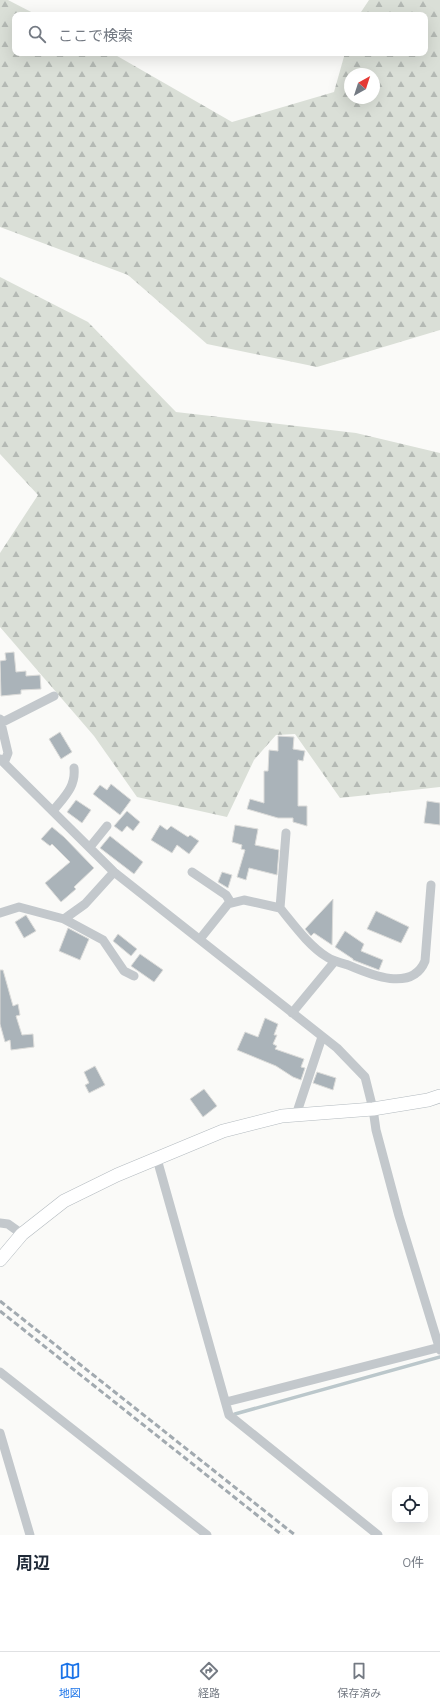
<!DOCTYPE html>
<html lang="ja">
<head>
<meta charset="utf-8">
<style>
  body { margin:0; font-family:Montserrat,"Noto Sans JP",sans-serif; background:#f6f6f7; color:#1f2937 }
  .controls { position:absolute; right:12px; bottom:12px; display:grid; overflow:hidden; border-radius:8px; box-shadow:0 4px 16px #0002 }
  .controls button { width:36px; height:36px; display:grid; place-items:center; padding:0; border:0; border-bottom:1px solid #e0e1e3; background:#fff; color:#1f2937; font:20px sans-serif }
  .compass { position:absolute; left:344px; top:68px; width:36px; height:36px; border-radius:50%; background:#fff; box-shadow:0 4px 16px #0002; rotate:39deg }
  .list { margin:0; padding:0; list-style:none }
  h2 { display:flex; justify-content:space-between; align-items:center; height:52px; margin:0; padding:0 16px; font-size:17px }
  h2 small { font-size:13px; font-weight:400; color:#747a83 }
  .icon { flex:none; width:22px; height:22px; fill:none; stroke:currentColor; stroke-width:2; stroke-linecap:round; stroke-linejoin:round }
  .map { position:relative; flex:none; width:440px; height:1535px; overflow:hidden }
  .search { position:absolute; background:#fff; box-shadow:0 4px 16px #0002; left:12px; right:12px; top:12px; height:44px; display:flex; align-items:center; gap:10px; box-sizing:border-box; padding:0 14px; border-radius:8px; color:#747a83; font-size:15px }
  .sheet { height:116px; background:#fff }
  nav { display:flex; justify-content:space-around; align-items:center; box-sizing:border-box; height:56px; border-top:1px solid #e0e1e3; background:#fff; font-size:11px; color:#747a83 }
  nav a { display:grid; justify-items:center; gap:2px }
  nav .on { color:#1a73e8 }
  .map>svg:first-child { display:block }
  .forest { fill:url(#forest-firs); fill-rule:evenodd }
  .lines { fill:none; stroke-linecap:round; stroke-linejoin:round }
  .stream { stroke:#bbc7cb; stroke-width:3.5 }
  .building { fill:#aab3b9; stroke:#dcdcda }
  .secondary-casing { stroke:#b3babf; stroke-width:14 }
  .street { stroke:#c3c8cc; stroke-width:9 }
  .secondary { stroke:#fff; stroke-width:13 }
  .rail { stroke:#a2aab0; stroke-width:3; stroke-dasharray:6 3; stroke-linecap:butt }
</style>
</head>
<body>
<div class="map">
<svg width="440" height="1535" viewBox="0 0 440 1535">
  <defs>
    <pattern id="forest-firs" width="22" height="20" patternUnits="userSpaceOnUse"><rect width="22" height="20" fill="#dadfd7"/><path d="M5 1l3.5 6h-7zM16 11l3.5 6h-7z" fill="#b4b9b4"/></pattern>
  </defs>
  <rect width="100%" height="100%" fill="#fafaf8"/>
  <path class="forest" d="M0 0H8L37 15H15V53H112L232 122 334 92 345 53H425V15H359L369 0H440V330L317 367 207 344 128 275 0 227ZM350 74H374V98H350Z
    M0 277 88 322 176 412 356 433 440 453V787L340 798 295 734 276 735 254 760 227 817 137 797 94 736 0 627V553L38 495 0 454Z"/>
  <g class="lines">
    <path class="stream" d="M235 1414 440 1357"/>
  </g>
  <path class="building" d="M14 652 16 672 26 671V676L40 675 41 689 21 690V694L1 696 0 661 6 660 5 653Z
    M60 732 72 752 61 759 49 739Z
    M278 736 294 737 293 749 305 751 303 761 298 760V806H307V826L293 822V818H278L247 809 250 799 264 803V771H268L269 750 278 751Z
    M111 784 131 800 120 815 93 794 100 785 107 790Z
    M76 800 91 810 82 823 67 812Z
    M427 801 440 803V825L424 823Z
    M127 811 140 822 133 831 127 826 122 832 114 826Z
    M160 825 167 830 171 826 188 837 190 835 199 841 189 854 177 845 172 853 151 840Z
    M235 825 258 829 255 845 279 850 277 875 249 868 246 880 237 877 245 850 241 849 242 845 232 842Z
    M52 827 64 837 94 868 74 887 76 889 61 902 45 883 70 862 52 844 50 846 41 839Z
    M110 836 143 862 134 874 100 848Z
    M222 872 232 875 228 888 218 882Z
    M333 899 332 945 314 933 311 936 305 929Z
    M376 911 409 927 401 943 367 929Z
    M26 915 36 931 24 938 15 922Z
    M68 928 89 939 80 960 59 951Z
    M345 931 364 944 361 951 383 960 379 970 353 960V959L335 947Z
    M118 934 137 949 131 956 113 941Z
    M140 954 163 970 154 982 131 966Z
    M0 970H3L13 1006 18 1004 20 1015 16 1016 22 1035 33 1034 34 1047 11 1050 10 1040 5 1042 0 1024Z
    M265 1018 278 1024 274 1035H277L273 1044 277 1046 275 1049 304 1059 301 1067 305 1068 301 1080 293 1077 276 1066 237 1050 245 1032 258 1037Z
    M95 1066 105 1085 89 1093 85 1085 89 1083 84 1072Z
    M317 1072 336 1078 333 1090 313 1083Z
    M204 1089 217 1106 203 1117 190 1099Z"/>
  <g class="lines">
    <g class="secondary-casing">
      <path id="secondary" d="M0 1260 22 1234 64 1201 117 1175 223 1131 282 1116 373 1109 428 1100 440 1096"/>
    </g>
    <path class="street" d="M0 719 8 753 4 763
      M1 723 54 696
      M0 759 114 872 337 1048 365 1077 373 1109 376 1130 399 1216 440 1350
      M53 811C64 797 76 787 74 768
      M90 847 107 826
      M192 872 226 895 231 903
      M280 908C294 925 309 946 327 957 333 961 341 963 348 965 369 974 412 993 425 961L431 885
      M0 913 19 907 64 919 85 904 114 872
      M64 919 103 940 124 971 134 976
      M200 939 228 904 244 900 280 908 286 833
      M292 1013 335 961
      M296 1115 322 1037
      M157 1159 229 1415 378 1535
      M0 1223 8 1224 22 1234
      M0 1372 207 1535
      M226 1402 440 1347
      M0 1433 30 1535"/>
    <use href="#secondary" class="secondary"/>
    <path class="rail" d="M0 1301 295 1535
      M0 1311 282 1535"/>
  </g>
</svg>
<div class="controls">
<button><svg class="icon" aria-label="locate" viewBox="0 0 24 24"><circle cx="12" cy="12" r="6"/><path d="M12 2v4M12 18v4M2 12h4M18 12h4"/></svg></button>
</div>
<svg class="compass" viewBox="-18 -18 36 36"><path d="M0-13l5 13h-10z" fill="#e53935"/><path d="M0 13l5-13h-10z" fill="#747a83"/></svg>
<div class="search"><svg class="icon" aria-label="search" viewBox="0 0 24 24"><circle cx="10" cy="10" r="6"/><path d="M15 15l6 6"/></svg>ここで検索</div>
</div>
<section class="sheet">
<h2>周辺<small>0件</small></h2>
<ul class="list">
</ul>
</section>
<nav>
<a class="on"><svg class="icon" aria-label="map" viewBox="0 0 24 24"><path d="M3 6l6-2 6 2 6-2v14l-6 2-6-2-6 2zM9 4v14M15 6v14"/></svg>地図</a>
<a><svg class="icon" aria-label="directions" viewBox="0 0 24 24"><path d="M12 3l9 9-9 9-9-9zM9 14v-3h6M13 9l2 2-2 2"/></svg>経路</a>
<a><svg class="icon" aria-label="saved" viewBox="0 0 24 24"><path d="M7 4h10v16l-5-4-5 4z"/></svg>保存済み</a>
</nav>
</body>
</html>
